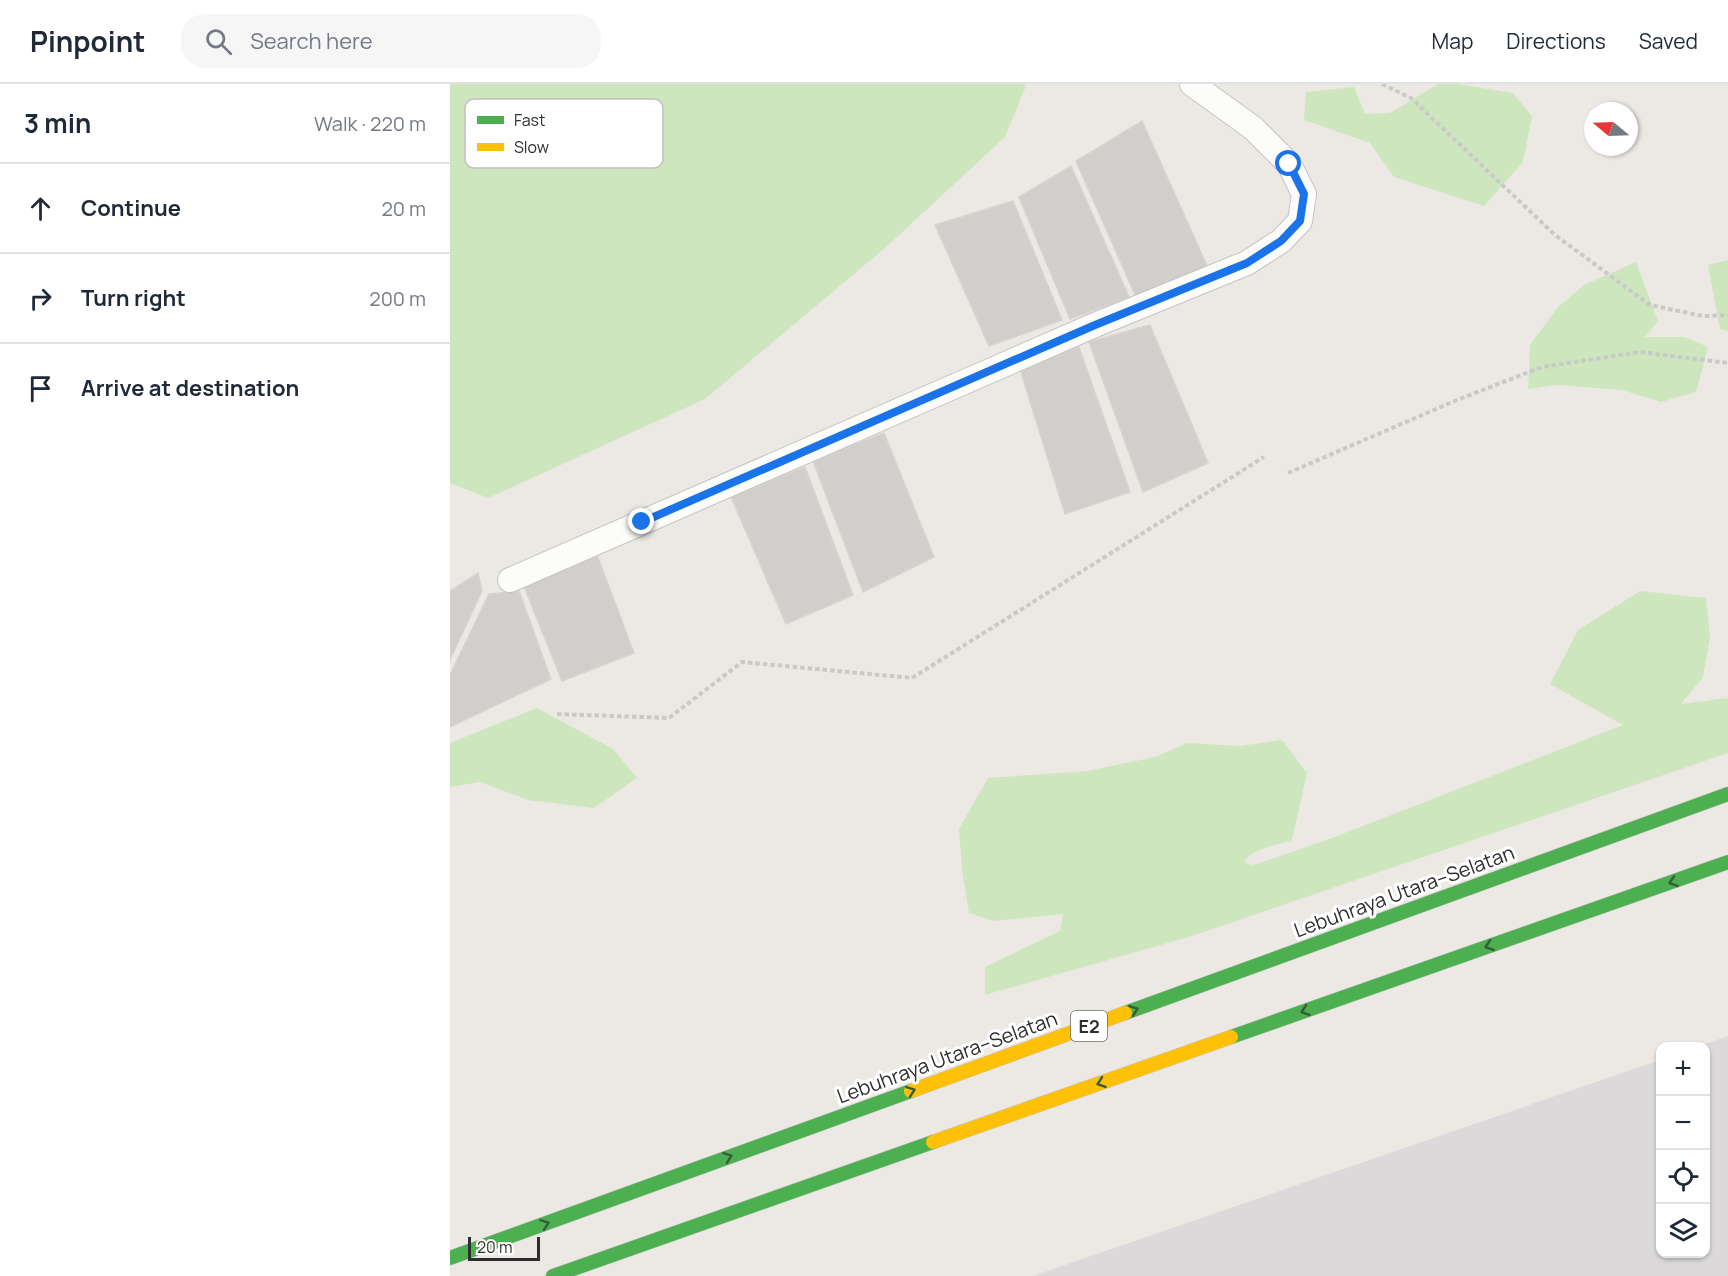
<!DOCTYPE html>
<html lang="en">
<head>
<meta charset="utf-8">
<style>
  body { margin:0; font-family:Manrope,sans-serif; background:#f6f6f7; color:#1f2937 }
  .controls { position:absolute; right:18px; bottom:18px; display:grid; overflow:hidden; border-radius:12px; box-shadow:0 2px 4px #0004 }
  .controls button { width:54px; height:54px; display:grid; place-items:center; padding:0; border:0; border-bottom:2px solid #e0e1e3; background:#fff; color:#1f2937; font:30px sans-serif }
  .compass { position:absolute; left:1134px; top:18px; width:54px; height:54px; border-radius:50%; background:#fff; box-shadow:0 2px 4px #0004; rotate:289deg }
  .scale { position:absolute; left:18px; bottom:15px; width:72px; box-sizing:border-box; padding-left:6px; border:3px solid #2e2e2e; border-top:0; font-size:16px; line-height:21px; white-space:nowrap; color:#2e2e2e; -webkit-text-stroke:4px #fff; paint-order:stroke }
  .stop { position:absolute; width:18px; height:18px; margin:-14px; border:4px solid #1a73e8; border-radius:50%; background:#fff }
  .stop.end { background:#1a73e8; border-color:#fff; box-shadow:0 2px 6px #0008 }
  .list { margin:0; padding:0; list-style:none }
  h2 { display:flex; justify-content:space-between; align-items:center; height:78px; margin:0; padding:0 24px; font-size:26px }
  h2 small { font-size:20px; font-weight:400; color:#747a83 }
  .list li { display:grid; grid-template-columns:39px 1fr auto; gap:18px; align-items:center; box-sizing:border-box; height:90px; padding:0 24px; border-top:2px solid #e0e1e3 }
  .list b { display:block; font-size:22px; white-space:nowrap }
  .list em { font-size:20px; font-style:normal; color:#747a83 }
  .icon { flex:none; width:33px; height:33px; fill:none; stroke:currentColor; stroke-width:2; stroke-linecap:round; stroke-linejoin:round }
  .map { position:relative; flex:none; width:1278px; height:1192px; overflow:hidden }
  header { display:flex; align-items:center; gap:36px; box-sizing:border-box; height:84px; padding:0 30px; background:#fff; border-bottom:2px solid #e0e1e3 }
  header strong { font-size:28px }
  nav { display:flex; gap:33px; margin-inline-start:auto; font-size:21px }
  .search { width:420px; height:54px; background:#f6f6f7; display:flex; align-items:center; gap:15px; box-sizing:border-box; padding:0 21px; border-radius:24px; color:#747a83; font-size:22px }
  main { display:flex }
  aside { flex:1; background:#fff }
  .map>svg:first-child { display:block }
  .industrial { fill:#dcd9db }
  .green { fill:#cee6be }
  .building { fill:#d1cecb; stroke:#d7d4d0; stroke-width:1.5 }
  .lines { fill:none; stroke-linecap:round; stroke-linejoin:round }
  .street-casing { stroke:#c5c4c5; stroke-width:26 }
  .fast-casing { stroke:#c6c5c4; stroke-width:15 }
  .slow-casing { stroke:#c6c5c4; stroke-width:15 }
  .path { stroke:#c9c9c8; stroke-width:4; stroke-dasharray:4.5 3; stroke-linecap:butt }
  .street { stroke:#fcfcfb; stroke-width:24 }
  .fast { stroke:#4caf50; stroke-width:14 }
  .slow { stroke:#ffc107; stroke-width:14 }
  .oneway { stroke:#385b3a }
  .route { stroke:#1a73e8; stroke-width:8 }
  .labels { text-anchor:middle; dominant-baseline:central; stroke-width:6; stroke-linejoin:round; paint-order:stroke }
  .shield { fill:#fff; stroke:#6d6d6d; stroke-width:1.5 }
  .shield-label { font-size:18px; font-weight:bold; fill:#2e2e2e }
  .street-label { font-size:20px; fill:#2e2e2e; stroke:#fff }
  .key { fill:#fff; stroke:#c0c0c0; stroke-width:1.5 }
  .key-label { font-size:16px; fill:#2e2e2e }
</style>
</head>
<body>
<header>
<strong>Pinpoint</strong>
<div class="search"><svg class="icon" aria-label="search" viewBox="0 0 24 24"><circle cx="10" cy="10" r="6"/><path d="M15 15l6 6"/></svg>Search here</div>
<nav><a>Map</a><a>Directions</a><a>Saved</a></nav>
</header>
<main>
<aside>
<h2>3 min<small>Walk · 220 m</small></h2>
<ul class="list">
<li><svg class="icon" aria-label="ahead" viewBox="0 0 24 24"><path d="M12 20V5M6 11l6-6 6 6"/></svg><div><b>Continue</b></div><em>20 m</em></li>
<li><svg class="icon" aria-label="right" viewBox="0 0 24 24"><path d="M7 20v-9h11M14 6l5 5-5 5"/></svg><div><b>Turn right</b></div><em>200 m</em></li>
<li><svg class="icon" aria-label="arrive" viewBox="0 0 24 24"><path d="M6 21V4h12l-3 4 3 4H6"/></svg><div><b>Arrive at destination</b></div></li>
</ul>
</aside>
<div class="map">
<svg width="1278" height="1192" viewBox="0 0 1278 1192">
  <rect width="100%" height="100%" fill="#ece8e4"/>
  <path class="industrial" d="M1278 952V1192H583L1210 976V1170H1256V962H1249Z"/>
  <path class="green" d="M0 0H575L576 2 555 53 435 164 255 315 38 414 0 399Z
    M988 0H1008L1063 9 1082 32 1073 78 1034 122 944 93 920 59 854 36 856 8 904 3 915 30 940 29Z
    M1278 176V247L1270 245 1258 181Z
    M1186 178 1208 237 1195 253H1235L1258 263 1246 308 1211 318 1172 306 1108 301 1078 305 1080 261 1108 223 1134 201Z
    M1190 507 1256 514 1260 554 1253 593 1231 620 1278 614V669L742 852 535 911V883L610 847 613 830 543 837 519 829 512 786 509 745 538 694 637 687 705 673 737 659 789 662 832 656 857 689 842 756C827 761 805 764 795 776L796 779 801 781 810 779 882 754 1173 641 1100 600 1128 546Z
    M87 624 163 665 187 694 144 724 78 716 30 698 0 703V659Z"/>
  <path class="building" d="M692 37 758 184 686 213 626 77Z
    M621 82 679 213 620 235 569 113Z
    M563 117 612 236 539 262 485 141Z
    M700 241 758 379 693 408 639 258Z
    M629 263 680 408 615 430 570 285Z
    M434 349 484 473 413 508 363 377Z
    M355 383 403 511 336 540 281 413Z
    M146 468 184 569 112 597 73 500Z
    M28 489 32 507 0 576V507Z
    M69 507 101 595 0 643V591L39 510Z"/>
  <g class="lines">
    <g class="street-casing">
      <path id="street" d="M60 496 645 241 797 179 831 157 850 137 854 110 839 80 803 44 742 0"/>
    </g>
    <g class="fast-casing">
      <path id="fast" d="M675 929 1278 710
        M781 953 1278 778
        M0 1174 461 1007
        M103 1192 483 1058"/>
    </g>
    <g class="slow-casing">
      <path id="slow" d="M461 1007 675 929
        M483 1058 781 953"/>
    </g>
    <path class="path" d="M932 0 961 14 1105 151 1200 221 1253 232 1278 231
      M838 389 1007 316 1092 283 1190 268 1278 279
      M107 630 219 634 292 578 462 594 814 373"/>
    <use href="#street" class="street"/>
    <use href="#fast" class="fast"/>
    <use href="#slow" class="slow"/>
  </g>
  <defs><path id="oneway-chevron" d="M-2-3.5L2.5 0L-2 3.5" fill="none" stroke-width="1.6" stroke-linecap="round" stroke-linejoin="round" transform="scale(1.5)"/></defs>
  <g class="oneway">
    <use href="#oneway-chevron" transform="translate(1223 798) rotate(161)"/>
    <use href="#oneway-chevron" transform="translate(1039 862) rotate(161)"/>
    <use href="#oneway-chevron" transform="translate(684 926) rotate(-20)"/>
    <use href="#oneway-chevron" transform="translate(855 927) rotate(161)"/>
    <use href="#oneway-chevron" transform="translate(651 999) rotate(161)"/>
    <use href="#oneway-chevron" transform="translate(461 1007) rotate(-20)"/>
    <use href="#oneway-chevron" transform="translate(278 1073) rotate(-20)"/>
    <use href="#oneway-chevron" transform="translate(95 1140) rotate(-20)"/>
  </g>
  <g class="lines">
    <path class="route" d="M192 438 645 241 797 179 831 157 850 137 854 110 839 80"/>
  </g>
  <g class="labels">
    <rect class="shield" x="621" y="927" width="36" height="30" rx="4.5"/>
    <g class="shield-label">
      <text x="639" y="942">E2</text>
    </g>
    <g class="street-label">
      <text transform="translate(954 807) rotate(-20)">Lebuhraya Utara–Selatan</text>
      <text transform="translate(497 973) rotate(-20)">Lebuhraya Utara–Selatan</text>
    </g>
  </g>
  <rect x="15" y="15" width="198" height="69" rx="9" class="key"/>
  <rect x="27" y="32" width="27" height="8" fill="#4caf50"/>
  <rect x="27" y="59" width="27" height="8" fill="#ffc107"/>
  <g class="key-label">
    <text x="64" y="42">Fast</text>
    <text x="64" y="69">Slow</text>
  </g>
</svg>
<div class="controls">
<button>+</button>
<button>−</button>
<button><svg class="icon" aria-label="locate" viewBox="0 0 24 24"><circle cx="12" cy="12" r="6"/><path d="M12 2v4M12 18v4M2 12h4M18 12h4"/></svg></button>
<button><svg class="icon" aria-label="layers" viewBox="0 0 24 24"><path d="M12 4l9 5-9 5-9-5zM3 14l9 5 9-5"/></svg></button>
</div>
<svg class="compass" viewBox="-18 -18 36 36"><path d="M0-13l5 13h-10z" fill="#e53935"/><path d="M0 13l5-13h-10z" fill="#747a83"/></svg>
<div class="scale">20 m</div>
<div class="stop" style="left:839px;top:80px"></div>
<div class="stop end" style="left:192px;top:438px"></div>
</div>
</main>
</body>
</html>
